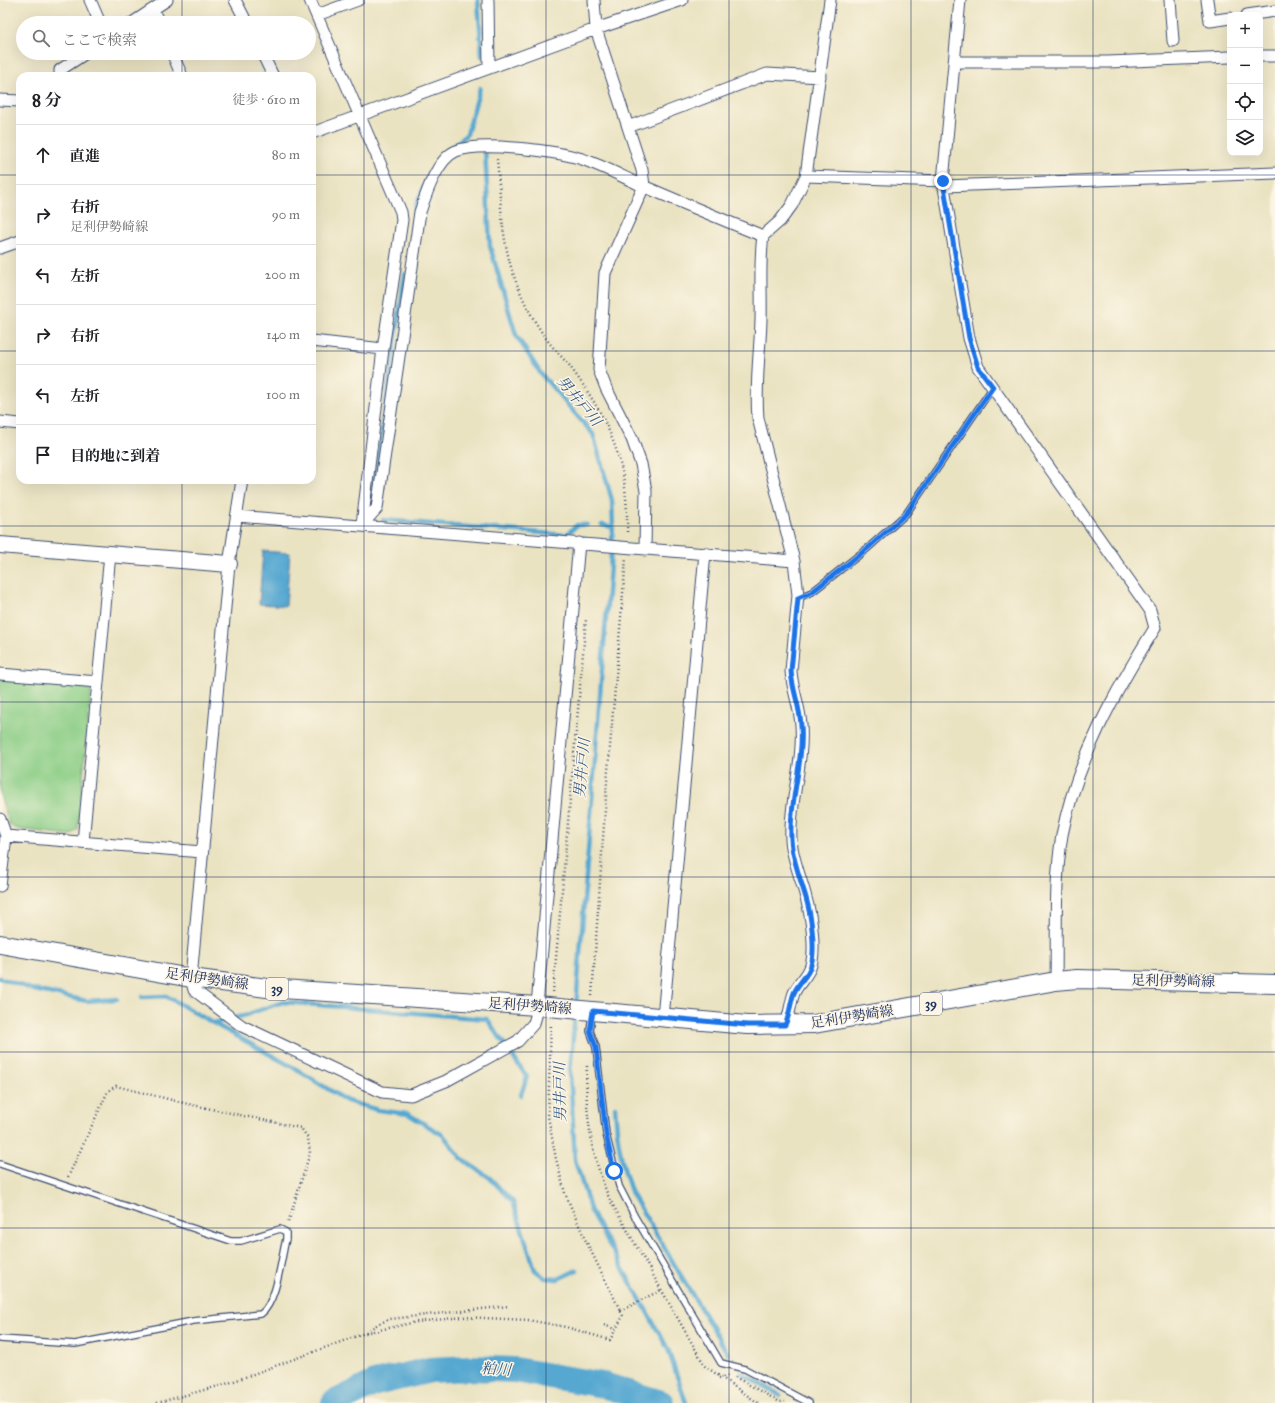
<!DOCTYPE html>
<html lang="ja">
<head>
<meta charset="utf-8">
<style>
  body { margin:0; font-family:"IM FELL Great Primer","Noto Serif JP",serif; background:#f6f6f6; color:#202124 }
  .controls { position:absolute; right:12px; top:12px; display:grid; overflow:hidden; border-radius:8px; box-shadow:0 4px 16px #0002 }
  .controls button { width:36px; height:36px; display:grid; place-items:center; padding:0; border:0; border-bottom:1px solid #e0e0e0; background:#fff; color:#202124; font:20px sans-serif }
  .stop { position:absolute; width:12px; height:12px; margin:-9px; border:3px solid #1a73e8; border-radius:50%; background:#fff }
  .stop.end { background:#1a73e8; border-color:#fff; box-shadow:0 1px 4px #0008 }
  .list { margin:0; padding:0; list-style:none }
  h2 { display:flex; justify-content:space-between; align-items:center; height:52px; margin:0; padding:0 16px; font-size:17px }
  h2 small { font-size:13px; font-weight:400; color:#757577 }
  .list li { display:grid; grid-template-columns:26px 1fr auto; gap:12px; align-items:center; box-sizing:border-box; height:60px; padding:0 16px; border-top:1px solid #e0e0e0 }
  .list b { display:block; font-size:15px; white-space:nowrap }
  .list p { margin:0; font-size:13px; white-space:nowrap; color:#757577 }
  .list em { font-size:13px; font-style:normal; color:#757577 }
  .icon { flex:none; width:22px; height:22px; fill:none; stroke:currentColor; stroke-width:2; stroke-linecap:round; stroke-linejoin:round }
  .map { position:relative; flex:none; width:1275px; height:1403px; overflow:hidden }
  .search { position:absolute; background:#fff; box-shadow:0 4px 16px #0002; left:16px; top:16px; width:300px; height:44px; display:flex; align-items:center; gap:10px; box-sizing:border-box; padding:0 14px; border-radius:22px; color:#757577; font-size:15px }
  .panel { position:absolute; background:#fff; box-shadow:0 4px 16px #0002; left:16px; top:72px; width:300px; height:412px; border-radius:12px }
  .map>svg:first-child { display:block }
  .green { fill:#8acd85; stroke:#527e72 }
  .water { fill:#56a8d1; stroke:#386c98 }
  .lines { fill:none; stroke-linecap:round; stroke-linejoin:round }
  .stream { stroke:#56a8d1; stroke-width:4.5 }
  .river { stroke:#56a8d1; stroke-width:26 }
  .lane-casing { stroke:#3a4a6d; stroke-width:8 }
  .street-casing { stroke:#3a4a6d; stroke-width:13 }
  .secondary-casing { stroke:#3a4a6d; stroke-width:18 }
  .primary-casing { stroke:#3a4a6d; stroke-width:20 }
  .path { stroke:#3a4a6d; stroke-width:2.5; stroke-dasharray:1 3; stroke-linecap:butt }
  .lane { stroke:#fff; stroke-width:5.5 }
  .street { stroke:#fff; stroke-width:11 }
  .secondary { stroke:#fff; stroke-width:16 }
  .primary { stroke:#fff; stroke-width:18 }
  .route { stroke:#1a73e8; stroke-width:5 }
  .grid { fill:none; stroke:#1b2f5e; stroke-width:1; stroke-opacity:0.55 }
  .labels { text-anchor:middle; dominant-baseline:central; stroke-width:3; stroke-linejoin:round; paint-order:stroke }
  .shield { fill:#fcf5e5; stroke:#5e6a86; stroke-width:1 }
  .shield-label { font-size:13px; font-weight:bold; fill:#1b2f5e }
  .street-label { font-size:14px; fill:#1b2f5e; stroke:#fcf5e5 }
  .water-label { font-size:15px; font-style:italic; fill:#305986; stroke:#fcf5e5 }
</style>
</head>
<body>
<div class="map">
<svg width="1275" height="1403" viewBox="0 0 1275 1403">
  <rect width="100%" height="100%" fill="#fcf5e5"/>
  <filter id="ink" filterUnits="userSpaceOnUse"><feTurbulence type="fractalNoise" baseFrequency=".025" numOctaves="2"/><feDisplacementMap in="SourceGraphic" scale="8" xChannelSelector="R" yChannelSelector="G"/><feConvolveMatrix kernelMatrix="1 2 1 2 8 2 1 2 1" color-interpolation-filters="sRGB"/></filter>
  <filter id="wash" filterUnits="userSpaceOnUse"><feTurbulence type="fractalNoise" baseFrequency=".012" numOctaves="4" result="noise"/><feDisplacementMap in="SourceGraphic" scale="16" xChannelSelector="R" yChannelSelector="G"/><feGaussianBlur stdDeviation="0.9" result="paint"/><feColorMatrix in="noise" values="0 0 0 0 0 0 0 0 0 0 0 0 0 0 0 0 0 1.4 0 .05"/><feComposite in="paint" operator="in"/></filter>
  <g filter="url(#wash)">
    <rect width="100%" height="100%" fill="#eae3c2"/>
    <path class="green" d="M0 678 85 685 91 691 78 829 71 835 18 829 10 826 0 795Z"/>
    <path class="water" d="M263 551 290 553 286 606 259 604Z"/>
    <g class="lines">
      <path class="stream" d="M478 0 482 56
        M485 148 490 246 516 335 541 374 593 434 612 500 613 527 576 1006
        M448 151 467 134 480 88
        M415 213 416 204 429 176
        M371 504 405 274
        M383 520 566 535 577 525H587
        M602 525 613 527
        M0 978 34 990 87 1001 117 999
        M142 997 166 996 213 1023 243 1016 283 1002 487 1019 527 1077 521 1095
        M575 1013 570 1072 575 1160 591 1212 668 1349 686 1403
        M213 1023 296 1069 347 1101 378 1110 408 1114 443 1135 462 1159 490 1178 513 1202 535 1270 545 1278 558 1279 577 1270
        M615 1107C617 1139 621 1164 632 1194L728 1354
        M741 1373 780 1395"/>
      <path class="river" d="M334 1403 375 1383 430 1370 471 1368 515 1370 603 1385 661 1403"/>
    </g>
  </g>
  <g filter="url(#ink)">
    <g class="lines">
      <g class="lane-casing">
        <path id="lane" d="M798 598 812 592 868 548 906 514 993 387
          M592 1014 590 1031 596 1047 606 1134 619 1186 635 1217 721 1363 745 1369 809 1403
          M0 1164 231 1241H241L280 1229 286 1232V1239C281 1259 277 1302 261 1314L193 1321 75 1344 0 1339"/>
      </g>
      <g class="street-casing">
        <path id="street" d="M90 0 100 23
          M235 0 247 23
          M310 0 401 212 402 220 383 349 362 525
          M488 0 489 68
          M594 0 596 29 642 170 644 186 605 273 599 370 606 388 632 439 641 464 646 491 645 550
          M960 0 943 181 969 338 978 367 1150 610 1155 628C1115 691 1076 762 1062 835 1054 883 1057 933 1056 981
          M1170 0 1173 41
          M1207 0 1210 21 1230 18
          M153 10 159 23
          M317 15 358 0
          M1247 15 1275 11
          M132 23 167 0
          M172 53 182 76
          M262 53 273 76
          M1260 56H1275
          M954 62H1108L1230 57
          M60 76V70L86 53
          M0 100 20 101
          M628 127 767 74 820 77
          M312 133 596 29 682 0
          M806 176 943 181
          M945 186 1275 173
          M0 248 20 241
          M312 341 383 349
          M0 422 20 424
          M242 480 229 564 191 978 194 990 242 1026 382 1092 411 1095 446 1081 518 1041 534 1023 536 1016 579 543
          M237 516 794 561
          M362 525 377 508 420 212C426 194 437 159 456 151 480 141 556 151 582 159 603 166 623 177 643 186 683 203 723 220 763 236
          M0 674 98 682
          M0 819 6 836 0 886
          M6 836 202 852
          M83 842 110 554
          M663 1018 705 553
          M785 1025C790 1015 790 1004 794 993 798 983 809 975 811 965 816 948 811 915 806 898 802 880 792 859 791 839 789 801 804 763 801 725 800 707 792 689 791 671L798 595 794 561 758 418C755 385 760 353 761 320 762 292 759 264 763 236L780 221 792 205 806 176 830 0"/>
      </g>
      <g class="secondary-casing">
        <path id="secondary" d="M0 545 229 564"/>
      </g>
      <g class="primary-casing">
        <path id="primary" d="M0 944 191 978 267 988 537 1006 747 1025 814 1024 1056 981 1077 979 1275 984"/>
      </g>
      <path class="path" d="M497 159C501 200 501 245 517 284 524 303 534 321 545 337 552 347 561 356 569 365 611 422 629 464 627 535
        M553 992 586 619
        M592 996 607 782 626 558
        M587 1066C584 1111 592 1159 610 1200L705 1366 758 1403
        M68 1177 108 1091 116 1086 188 1104 301 1128 308 1138 310 1153 288 1223
        M620 1311 661 1290
        M604 1325 615 1329
        M366 1332 378 1324 390 1319 509 1306
        M735 1377 780 1402 785 1401
        M719 1378 730 1375
        M157 1403 226 1384 365 1333 417 1322 463 1317 528 1320 566 1327 610 1340 623 1316 584 1237 565 1193 556 1159 548 1116 551 1023"/>
      <use href="#lane" class="lane"/>
      <use href="#street" class="street"/>
      <use href="#secondary" class="secondary"/>
      <use href="#primary" class="primary"/>
    </g>
  </g>
  <g class="lines" filter="url(#ink)">
    <path class="route" d="M614 1171 606 1134 596 1047 590 1031 593 1011 747 1025H785C790 1015 790 1003 794 993 798 983 809 975 811 965 816 948 811 915 806 898 801 880 792 859 791 839 789 801 804 763 801 725 800 707 792 689 791 671L798 598 812 592 868 548 906 514 993 387 978 367 969 338 943 181"/>
  </g>
  <path class="grid" d="M182 0V23M364 0V1403M546 0V1403M729 0V1403M911 0V1403M1093 0V1403M182 53V76M0 175H20M312 175H1275M0 351H20M312 351H1275M182 480V1403M0 526H1275M0 702H1275M0 877H1275M0 1052H1275M0 1228H1275"/>
  <g class="labels">
    <g class="shield">
      <rect x="266" y="978" width="22" height="22" rx="3"/>
      <rect x="920" y="993" width="22" height="22" rx="3"/>
    </g>
    <g class="shield-label">
      <text x="277" y="989">39</text>
      <text x="931" y="1004">39</text>
    </g>
    <g class="street-label">
      <text transform="translate(207 979) rotate(8)">足利伊勢崎線</text>
      <text transform="translate(1173 981) rotate(1)">足利伊勢崎線</text>
      <text transform="translate(530 1006) rotate(4)">足利伊勢崎線</text>
      <text transform="translate(852 1017) rotate(-9)">足利伊勢崎線</text>
    </g>
    <g class="water-label">
      <text transform="translate(579 401) rotate(50)">男井戸川</text>
      <text transform="translate(582 768) rotate(-85)">男井戸川</text>
      <text transform="translate(560 1092) rotate(-91)">男井戸川</text>
      <text transform="translate(496 1369) rotate(4)">粕川</text>
    </g>
  </g>
</svg>
<div class="controls">
<button>+</button>
<button>−</button>
<button><svg class="icon" aria-label="locate" viewBox="0 0 24 24"><circle cx="12" cy="12" r="6"/><path d="M12 2v4M12 18v4M2 12h4M18 12h4"/></svg></button>
<button><svg class="icon" aria-label="layers" viewBox="0 0 24 24"><path d="M12 4l9 5-9 5-9-5zM3 14l9 5 9-5"/></svg></button>
</div>
<div class="stop" style="left:614px;top:1171px"></div>
<div class="stop end" style="left:943px;top:181px"></div>
<div class="search"><svg class="icon" aria-label="search" viewBox="0 0 24 24"><circle cx="10" cy="10" r="6"/><path d="M15 15l6 6"/></svg>ここで検索</div>
<section class="panel">
<h2>8 分<small>徒歩 · 610 m</small></h2>
<ul class="list">
<li><svg class="icon" aria-label="ahead" viewBox="0 0 24 24"><path d="M12 20V5M6 11l6-6 6 6"/></svg><div><b>直進</b></div><em>80 m</em></li>
<li><svg class="icon" aria-label="right" viewBox="0 0 24 24"><path d="M7 20v-9h11M14 6l5 5-5 5"/></svg><div><b>右折</b><p>足利伊勢崎線</p></div><em>90 m</em></li>
<li><svg class="icon" aria-label="left" viewBox="0 0 24 24"><path d="M17 20v-9H6M10 6l-5 5 5 5"/></svg><div><b>左折</b></div><em>200 m</em></li>
<li><svg class="icon" aria-label="right" viewBox="0 0 24 24"><path d="M7 20v-9h11M14 6l5 5-5 5"/></svg><div><b>右折</b></div><em>140 m</em></li>
<li><svg class="icon" aria-label="left" viewBox="0 0 24 24"><path d="M17 20v-9H6M10 6l-5 5 5 5"/></svg><div><b>左折</b></div><em>100 m</em></li>
<li><svg class="icon" aria-label="arrive" viewBox="0 0 24 24"><path d="M6 21V4h12l-3 4 3 4H6"/></svg><div><b>目的地に到着</b></div></li>
</ul>
</section>
</div>
</body>
</html>
